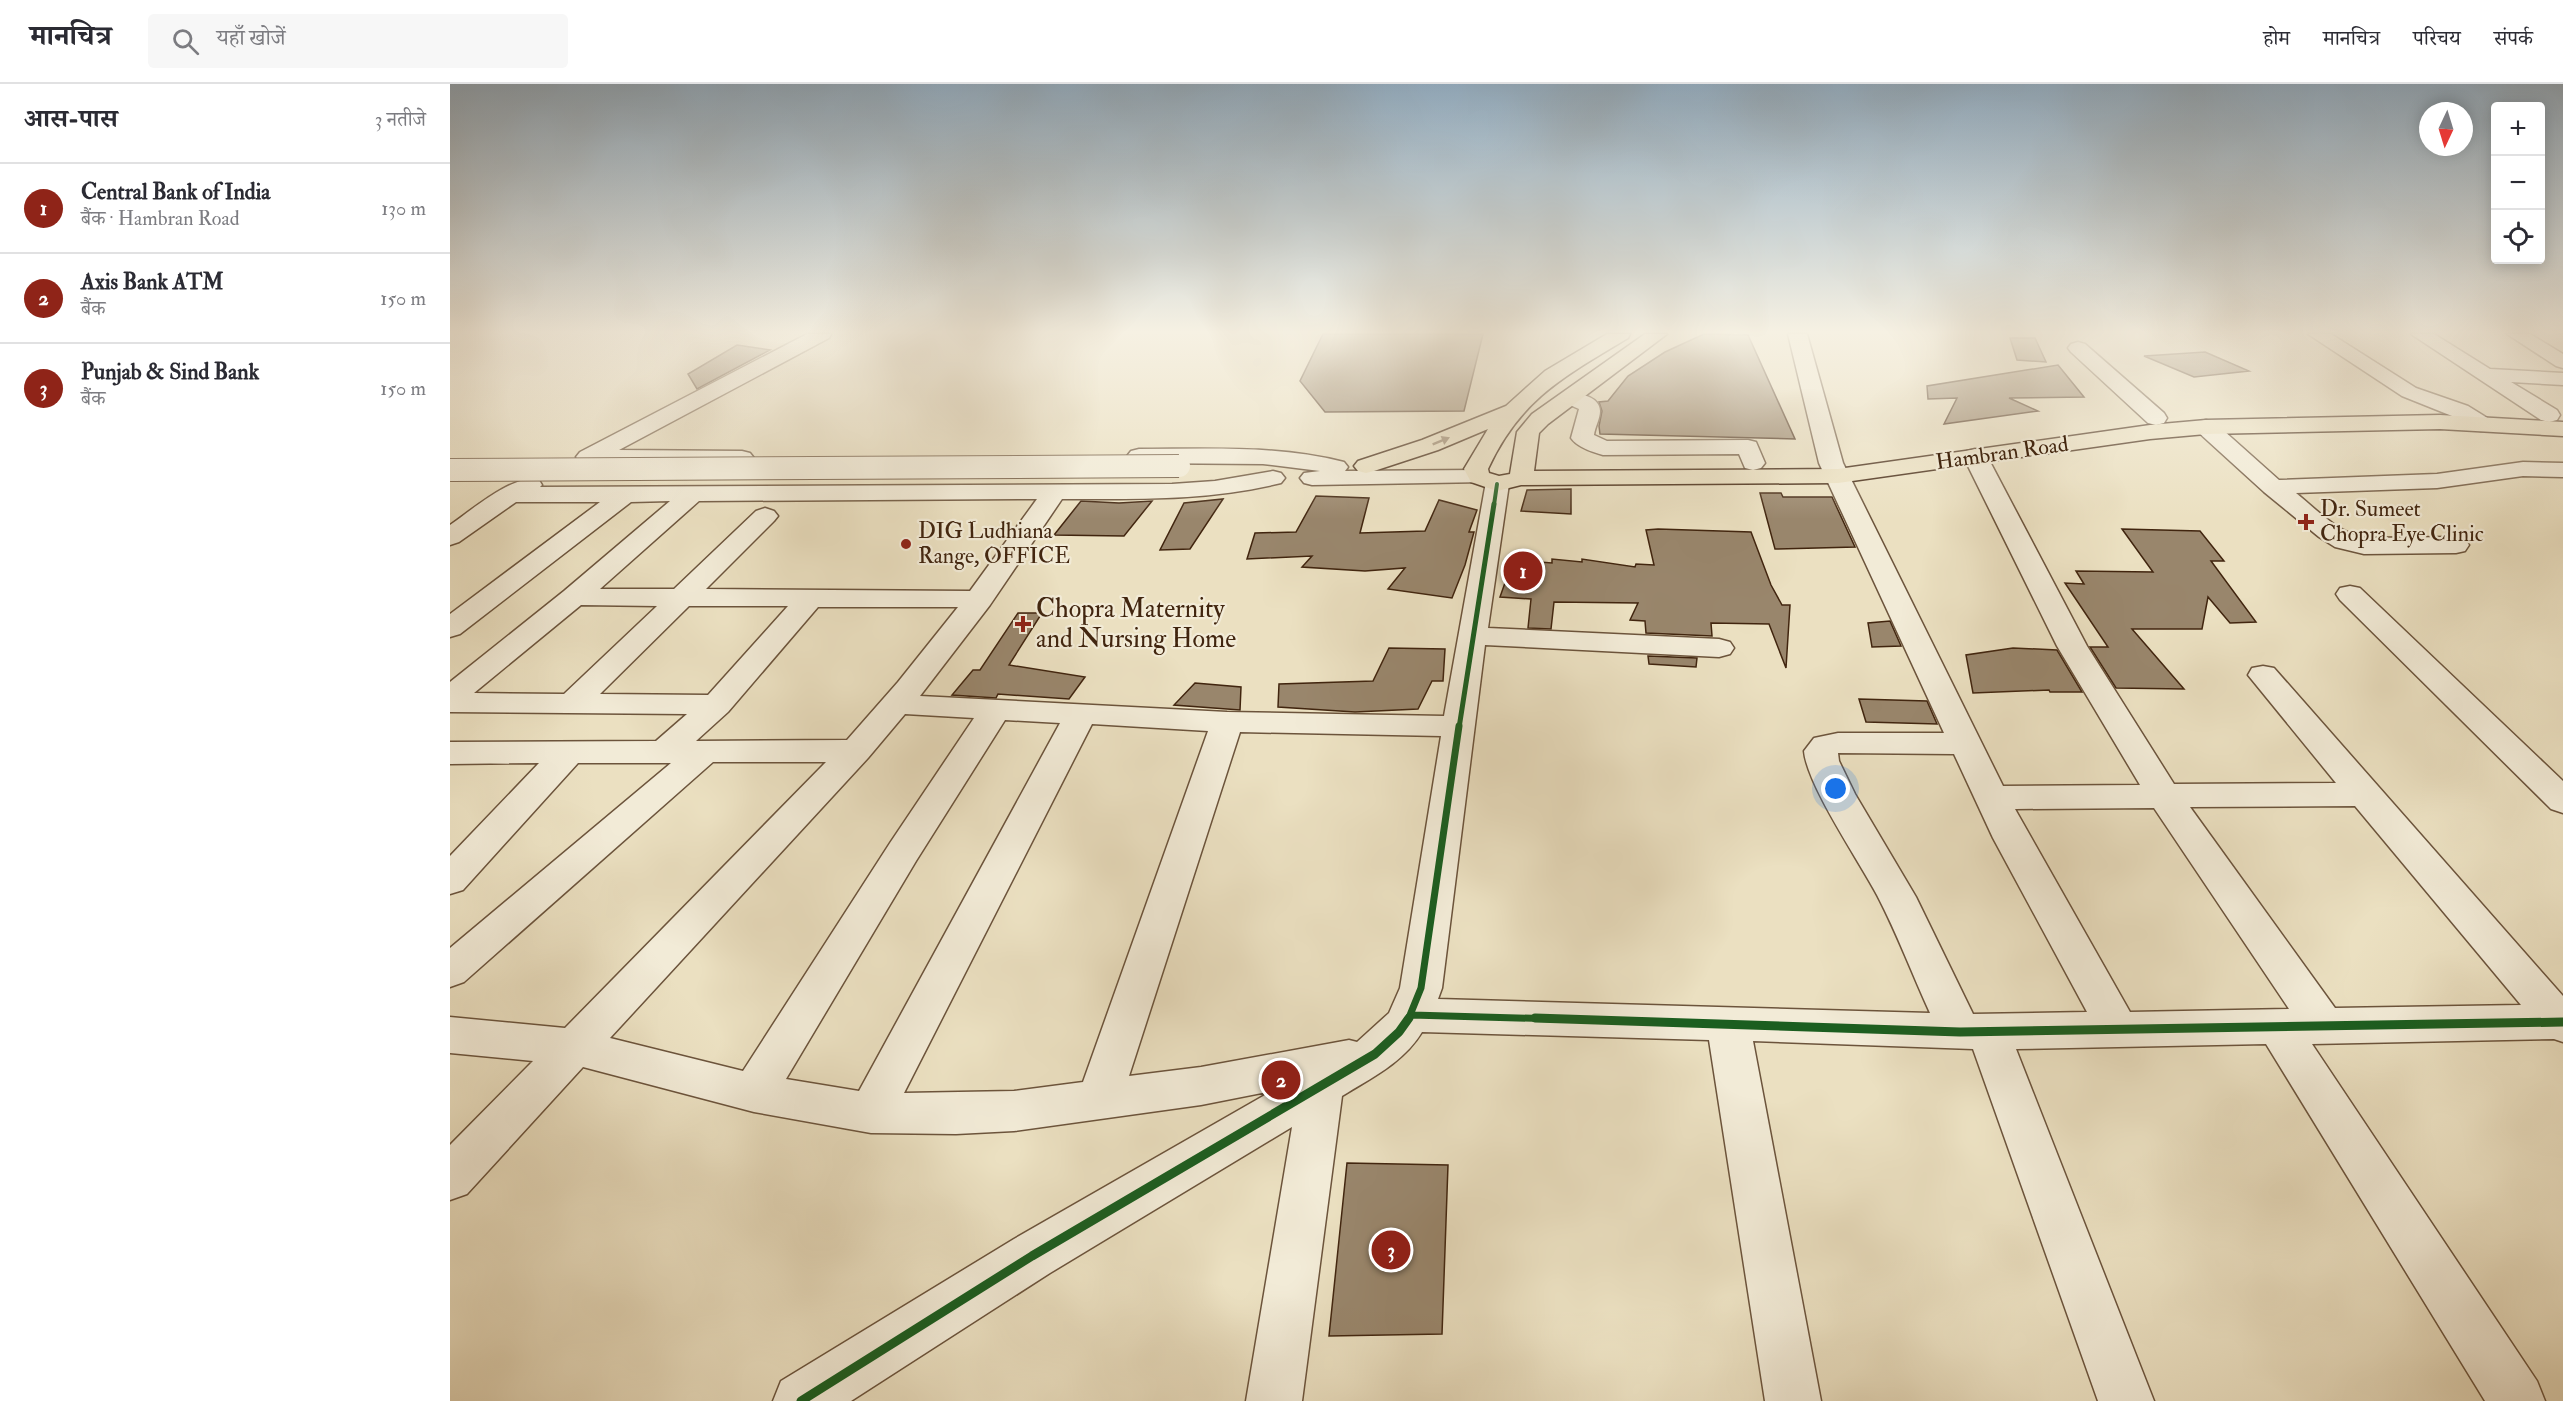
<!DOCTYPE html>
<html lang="hi">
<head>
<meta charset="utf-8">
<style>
  body { margin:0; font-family:"IM FELL Double Pica","Noto Serif Devanagari",serif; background:#f7f7f7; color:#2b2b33 }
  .controls { position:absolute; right:18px; top:18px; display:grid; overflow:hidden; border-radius:6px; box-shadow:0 3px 15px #0003 }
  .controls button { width:54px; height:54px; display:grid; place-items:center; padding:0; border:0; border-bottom:2px solid #e1e1e2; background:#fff; color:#2b2b33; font:30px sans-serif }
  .compass { position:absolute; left:1969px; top:18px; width:54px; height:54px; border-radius:50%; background:#fff; box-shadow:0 3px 15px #0003; rotate:184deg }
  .you { position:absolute; left:1386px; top:705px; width:21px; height:21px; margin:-15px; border:4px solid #fff; border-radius:50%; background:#1a73e8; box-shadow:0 0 0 9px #1a73e833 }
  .badge { display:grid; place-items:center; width:39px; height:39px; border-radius:50%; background:#8f2418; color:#fff; font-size:20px; font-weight:700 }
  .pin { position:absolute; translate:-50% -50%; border:3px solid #fff; box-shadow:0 2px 6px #0006 }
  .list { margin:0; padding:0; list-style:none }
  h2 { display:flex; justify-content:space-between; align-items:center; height:78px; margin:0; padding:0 24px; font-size:26px }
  h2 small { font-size:20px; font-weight:400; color:#7c7c81 }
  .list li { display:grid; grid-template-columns:39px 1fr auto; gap:18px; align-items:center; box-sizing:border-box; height:90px; padding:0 24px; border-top:2px solid #e1e1e2 }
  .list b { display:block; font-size:22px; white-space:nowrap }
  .list p { margin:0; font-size:20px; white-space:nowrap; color:#7c7c81 }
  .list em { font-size:20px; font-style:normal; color:#7c7c81 }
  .icon { flex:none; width:33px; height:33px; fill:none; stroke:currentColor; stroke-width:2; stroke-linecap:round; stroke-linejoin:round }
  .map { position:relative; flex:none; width:2113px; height:1317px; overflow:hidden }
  header { display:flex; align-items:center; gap:36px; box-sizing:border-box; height:84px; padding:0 30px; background:#fff; border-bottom:2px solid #e1e1e2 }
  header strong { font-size:28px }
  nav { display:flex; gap:33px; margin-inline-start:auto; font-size:21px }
  .search { width:420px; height:54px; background:#f7f7f7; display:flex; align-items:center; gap:15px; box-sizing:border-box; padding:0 21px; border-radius:6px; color:#7c7c81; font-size:22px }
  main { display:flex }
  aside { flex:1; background:#fff }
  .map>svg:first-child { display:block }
  .building { fill:#99866c; stroke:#41250f; stroke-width:1.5 }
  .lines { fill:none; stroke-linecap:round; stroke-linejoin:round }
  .minor-casing { stroke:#6c543c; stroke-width:3 }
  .major-casing { stroke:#41250f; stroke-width:3 }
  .minor { fill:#f2ebd7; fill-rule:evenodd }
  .major { fill:#ebe0c1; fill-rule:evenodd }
  .minor-bridge-casing { stroke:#6c543c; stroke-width:24; stroke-linecap:butt }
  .minor-bridge { stroke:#f2ebd7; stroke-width:22 }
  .cycleway-far3-casing { stroke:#f2ebd7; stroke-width:6 }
  .cycleway-far2-casing { stroke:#f2ebd7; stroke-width:8 }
  .cycleway-far1-casing { stroke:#f2ebd7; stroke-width:10 }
  .cycleway-casing { stroke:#f2ebd7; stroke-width:13 }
  .cycleway-far3 { stroke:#1b5e20; stroke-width:4 }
  .cycleway-far2 { stroke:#1b5e20; stroke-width:5 }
  .cycleway-far1 { stroke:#1b5e20; stroke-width:7 }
  .cycleway { stroke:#1b5e20; stroke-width:9 }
  .oneway { fill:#968268 }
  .poi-dot { fill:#8f2418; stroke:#f2ebd7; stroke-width:2 }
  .labels { text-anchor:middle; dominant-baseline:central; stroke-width:4.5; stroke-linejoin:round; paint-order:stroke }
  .far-street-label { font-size:22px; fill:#41250f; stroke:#f2ebd7 }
  .far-poi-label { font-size:22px; fill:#41250f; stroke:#f2ebd7; text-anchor:start }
  .poi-label { font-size:26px; fill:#41250f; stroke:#f2ebd7; text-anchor:start }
</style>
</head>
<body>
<header>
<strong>मानचित्र</strong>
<div class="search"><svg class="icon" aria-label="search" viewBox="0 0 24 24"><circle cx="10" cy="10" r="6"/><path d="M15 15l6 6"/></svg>यहाँ खोजें</div>
<nav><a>होम</a><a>मानचित्र</a><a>परिचय</a><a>संपर्क</a></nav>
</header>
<main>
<aside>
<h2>आस-पास<small>3 नतीजे</small></h2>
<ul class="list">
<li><span class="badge">1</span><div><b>Central Bank of India</b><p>बैंक · Hambran Road</p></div><em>130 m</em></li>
<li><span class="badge">2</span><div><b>Axis Bank ATM</b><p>बैंक</p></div><em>150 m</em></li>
<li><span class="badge">3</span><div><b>Punjab &amp; Sind Bank</b><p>बैंक</p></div><em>150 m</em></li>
</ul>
</aside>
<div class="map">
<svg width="2113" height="1317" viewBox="0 0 2113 1317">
  <rect width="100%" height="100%" fill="#ebe0c1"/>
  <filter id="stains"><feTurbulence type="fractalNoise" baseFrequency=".00333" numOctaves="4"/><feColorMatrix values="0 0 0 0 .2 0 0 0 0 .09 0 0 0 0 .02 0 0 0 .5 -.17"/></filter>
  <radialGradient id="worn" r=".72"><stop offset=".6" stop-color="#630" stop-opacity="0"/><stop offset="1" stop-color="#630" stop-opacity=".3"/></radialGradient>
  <path class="building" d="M873 250H1033L1014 327 875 328 850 297Z
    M1254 250 1298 251 1345 355 1150 350 1149 342 1152 327 1149 318 1158 317 1178 292 1215 268Z
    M1560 254H1585L1596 278 1567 276Z
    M287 261 320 266 247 305 238 290Z
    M1755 268 1799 287 1744 293 1694 272Z
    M1608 281 1634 313 1559 314 1588 327 1494 340 1507 314 1478 315 1477 302Z
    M1121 405V430L1071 427 1077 406Z
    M1310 409H1331L1333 413H1382L1405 463 1325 465Z
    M866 412 919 414 910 449 975 447 989 416 1027 426 1019 448H1024L1015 481 1002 514 938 505 955 484 915 487 852 483 862 472 797 475 805 449 846 448Z
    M773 415 740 465 710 466 734 419Z
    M631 417 669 419 702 417 674 452 604 451Z
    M1208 445 1301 448 1321 501 1332 521H1340L1336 584 1319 540 1261 539 1262 552 1196 549 1195 537 1180 536 1188 519 1104 518 1101 545 1078 544 1081 515 1050 513 1063 476 1102 479V475L1132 478V475L1185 483 1186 480 1204 481 1196 446Z
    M1672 445 1750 447 1774 477H1761L1806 538 1780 539 1758 513 1752 545H1682L1734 605 1666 604 1640 563H1658L1615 499 1634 500 1626 487 1703 488Z
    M568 529H592L559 581 635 593 619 615 548 610 546 614 502 611 523 586H530Z
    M1440 537 1451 562 1422 563 1418 539Z
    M939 564 995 565 993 597H982L968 625 905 628 828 623 829 600 923 597Z
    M1563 564 1607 566 1632 608H1600L1599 606 1523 609 1516 571Z
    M1198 572 1247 574 1246 583 1199 580Z
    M745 599 791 603 790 626 724 621Z
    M1409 615 1477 617 1487 640 1416 638Z
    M897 1079 998 1081 992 1250 879 1252Z"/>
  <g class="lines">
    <g class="minor-casing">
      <path id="minor" d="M357 250H381L379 254 169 366 292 367 300 369 304 374 300 379 292 381 138 380 130 378 126 373 130 368Z
        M1338 250H1357L1393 379 1553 702 1690 701 1607 562 1513 372 1517 367 1525 365 1533 367 1537 372 1637 562 1724 700 1886 699 1798 591 1802 584 1813 582 1824 584 2113 912V958L2104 955 1862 960 2087 1297 2095 1317H2035L1816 960 1566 965 1704 1317H1648L1523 965 1303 957 1371 1317H1315L1259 956 972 948C953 979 921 994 892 1012L852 1317H796L842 1043 600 1189 401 1317H323L331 1297 564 1155 822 1007 751 1021 564 1047 506 1050 421 1049 304 1028 133 983 17 1110 0 1116V1061L83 977 0 969V933L115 944 376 678H263L14 898 0 903V864L221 679H128L13 806 0 810V772L89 679 0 680V658L206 657 237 630 0 628V598L114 507 220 417 181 418 10 550 0 553V530L150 418H66L9 458 0 461V441C21 427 63 389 89 396L92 401 90 403 722 400 765 397 823 387 831 389 835 394 831 399C759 417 686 415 612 415L540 521 470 612 777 628 994 632 1036 398 862 401 854 399 850 394 854 389 870 387 813 380 689 379 681 377 677 372 681 367 689 365C758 365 827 361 894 378L898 383 895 387 1029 386 1037 388 1040 395 1047 393 1056 395 1059 400 1038 544 1269 555 1280 558 1284 564 1280 570 1269 573 1035 561 992 904 988 915 1480 929C1462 890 1447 849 1427 811 1409 777 1357 701 1354 667L1364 654 1388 649H1494L1369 379ZM587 415 520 507 256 505 324 437 328 432 324 427 315 424 306 427 224 505H150L249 417ZM131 521 207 522 114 610 24 609ZM239 522H338L258 611 150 610ZM368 523H508L448 598 397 656 246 657 278 628ZM455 630 524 634 440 759 293 987 160 954 418 674ZM555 636 610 639 409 1007 336 995 466 777ZM642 640 758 647 633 998 564 1007 454 1009ZM790 648 991 652 950 904 939 929 907 958 899 956 751 983 679 992ZM1388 669 1504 670 1543 754 1637 928 1523 930 1466 813 1405 710 1389 677ZM1905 722 2071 921 1885 924 1740 723ZM1704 724 1839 925 1680 928 1565 725Z
        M1858 250H1881L1966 304 2018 322 2039 335 2042 340 2039 345 2031 347 2023 345 2002 332 1952 312Z
        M1961 250H1984L2040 285 2113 289V301L2061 298 2107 326 2110 331 2107 336 2099 338 2091 336Z
        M2057 250H2080L2113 270V284L2106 282Z
        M1628 258 1635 260 1714 329 1717 334 1714 339 1706 341 1698 339 1621 268 1618 264 1621 260Z
        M1120 308C1131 310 1150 313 1150 327 1150 335 1145 343 1144 351L1157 357 1298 356 1306 358 1315 379 1311 384 1303 386 1295 384 1289 370 1153 371C1142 368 1127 363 1121 354L1129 325 1113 318 1109 314 1113 310Z
        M1756 336 1764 338 1829 396 1987 390 2073 378 2113 379V393L2073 392 1987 404 1846 409C1867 426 1887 448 1914 454L2006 453 2015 455 2019 461 2015 467 2006 469 1914 470 1885 463 1869 453 1814 408 1748 348 1745 343 1748 338Z
        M1900 502 1910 504 2113 697V729L2101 725 1890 516 1886 510 1890 504Z"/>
    </g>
    <g class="major-casing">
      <path id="major" d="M1157 250H1180L1178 254C1115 292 1070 315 1038 385L1039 389 1049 392 1060 390 1067 348 1082 330 1195 250H1217L1098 340 1089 349 1084 387 1388 385 1700 341 1756 336 1990 331 2113 338V352L1990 345 1756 350 1700 355 1388 399 1071 401 1047 407 1021 398 1014 385 1038 345 988 366 924 387 916 389 908 387 904 382 908 377 972 356 1056 322 1095 287Z"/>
    </g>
    <use href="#minor" class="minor"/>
    <use href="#major" class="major"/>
    <g class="minor-bridge-casing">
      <path id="minor-bridge" d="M0 386 729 382"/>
    </g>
    <use href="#minor-bridge" class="minor-bridge"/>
    <g class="cycleway-far3-casing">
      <path id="cycleway-far3" d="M1044 421 1047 400"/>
    </g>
    <g class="cycleway-far2-casing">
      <path id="cycleway-far2" d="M1009 644 1044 420"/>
    </g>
    <g class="cycleway-far1-casing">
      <path id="cycleway-far1" d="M962 931 1144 936
        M958 936 971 904 1009 642"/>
    </g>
    <g class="cycleway-casing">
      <path id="cycleway" d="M1085 934 1510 948 2113 938
        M351 1317 582 1172 925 970 949 948 959 934"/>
    </g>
    <use href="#cycleway-far3" class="cycleway-far3"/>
    <use href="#cycleway-far2" class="cycleway-far2"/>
    <use href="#cycleway-far1" class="cycleway-far1"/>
    <use href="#cycleway" class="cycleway"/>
  </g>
  <defs><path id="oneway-solid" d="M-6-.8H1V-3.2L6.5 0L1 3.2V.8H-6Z" transform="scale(1.5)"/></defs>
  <use class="oneway" href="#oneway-solid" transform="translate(991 357) rotate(-22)"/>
  <linearGradient id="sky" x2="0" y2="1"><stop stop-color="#92acc0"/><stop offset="0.57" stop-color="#f6f1e3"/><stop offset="1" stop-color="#f6f1e3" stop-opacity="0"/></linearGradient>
  <rect width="2113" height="435" fill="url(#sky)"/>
  <g class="poi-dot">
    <path d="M1853 429h6v6h6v6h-6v6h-6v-6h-6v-6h6z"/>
    <circle cx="456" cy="460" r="6"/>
    <path d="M570 531h6v6h6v6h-6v6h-6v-6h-6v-6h6z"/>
  </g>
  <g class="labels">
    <g class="far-street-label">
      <text transform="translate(1552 369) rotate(-8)">Hambran Road</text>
    </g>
    <g class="far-poi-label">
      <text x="1870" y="425">Dr. Sumeet<tspan x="1870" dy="25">Chopra Eye Clinic</tspan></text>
      <text x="468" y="447">DIG Ludhiana<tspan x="468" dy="25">Range, OFFICE</tspan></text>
    </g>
    <g class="poi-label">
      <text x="586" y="525">Chopra Maternity<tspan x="586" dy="30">and Nursing Home</tspan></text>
    </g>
  </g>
  <rect width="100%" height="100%" filter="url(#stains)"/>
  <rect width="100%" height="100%" fill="url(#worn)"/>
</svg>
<div class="controls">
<button>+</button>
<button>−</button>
<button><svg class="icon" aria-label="locate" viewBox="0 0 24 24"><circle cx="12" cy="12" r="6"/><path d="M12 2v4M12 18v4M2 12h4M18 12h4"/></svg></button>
</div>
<svg class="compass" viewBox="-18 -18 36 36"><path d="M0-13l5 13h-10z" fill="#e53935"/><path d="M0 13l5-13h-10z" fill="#7c7c81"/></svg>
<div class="you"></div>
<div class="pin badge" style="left:1073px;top:487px">1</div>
<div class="pin badge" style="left:831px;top:996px">2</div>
<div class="pin badge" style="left:941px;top:1166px">3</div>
</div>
</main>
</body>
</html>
